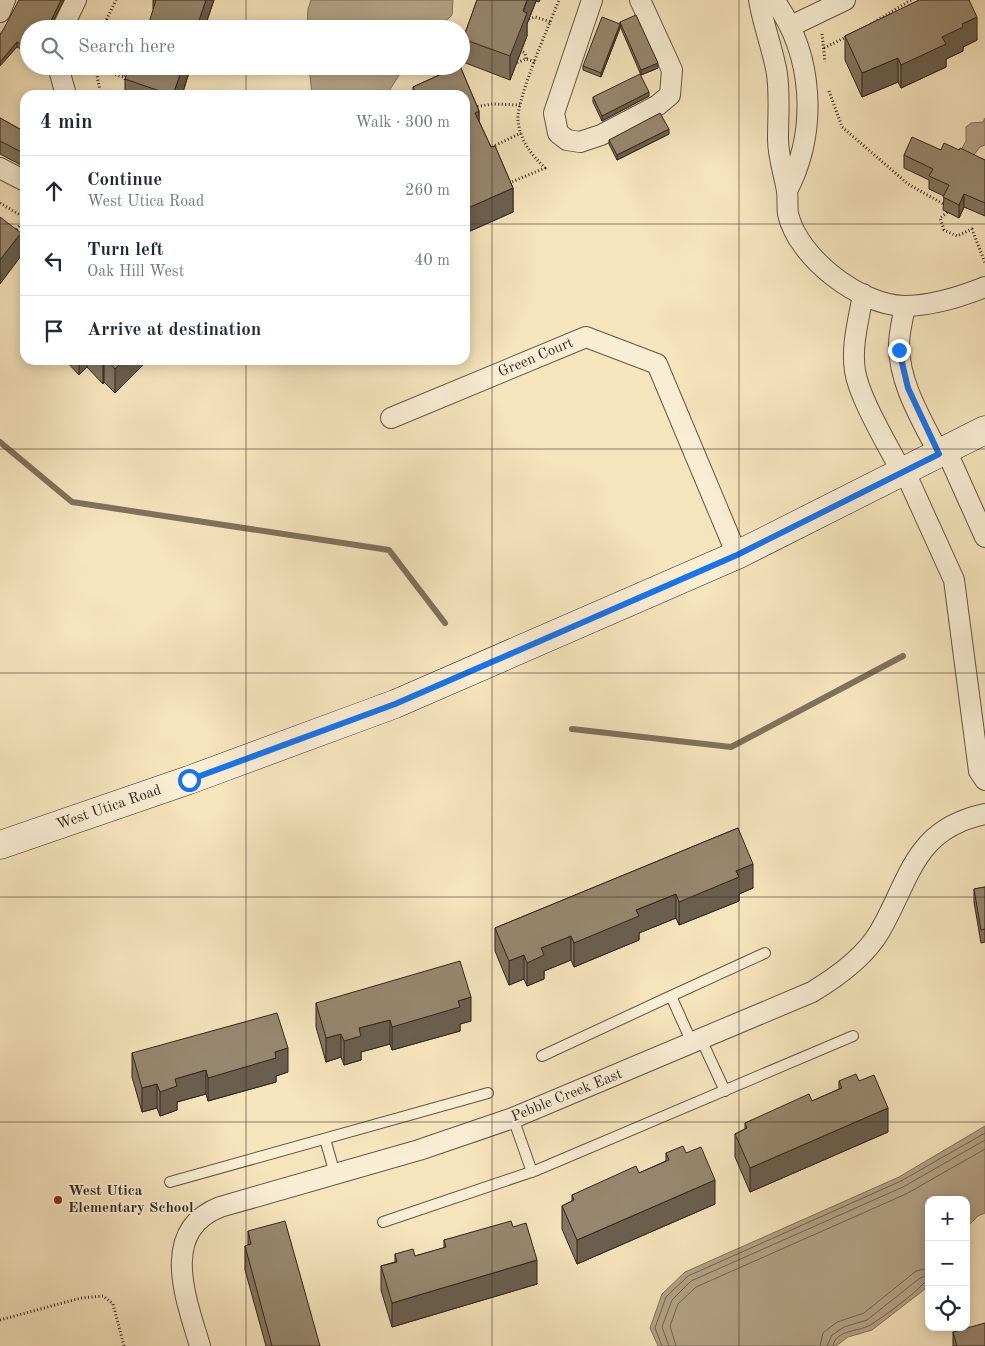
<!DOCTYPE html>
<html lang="en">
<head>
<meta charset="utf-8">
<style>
  body { margin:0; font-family:"Old Standard TT",serif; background:#f2f2f3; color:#1f2937 }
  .controls { position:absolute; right:15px; bottom:15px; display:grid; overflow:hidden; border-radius:10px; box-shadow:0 2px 12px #0003 }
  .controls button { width:45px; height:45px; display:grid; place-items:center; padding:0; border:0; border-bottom:1px solid #e0e1e3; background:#fff; color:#1f2937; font:25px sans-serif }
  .stop { position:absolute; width:15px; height:15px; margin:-11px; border:4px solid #1a73e8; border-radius:50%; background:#fff }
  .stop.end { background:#1a73e8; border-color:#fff; box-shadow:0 1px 5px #0008 }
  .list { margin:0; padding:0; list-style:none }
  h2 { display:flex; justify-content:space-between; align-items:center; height:65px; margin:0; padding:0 20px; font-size:21px }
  h2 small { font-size:16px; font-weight:400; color:#747a83 }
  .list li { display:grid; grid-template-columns:32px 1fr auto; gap:15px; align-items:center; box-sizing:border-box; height:70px; padding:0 20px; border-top:1px solid #e0e1e3 }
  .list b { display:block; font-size:19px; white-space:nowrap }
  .list p { margin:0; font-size:16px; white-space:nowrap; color:#747a83 }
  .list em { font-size:16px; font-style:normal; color:#747a83 }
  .icon { flex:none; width:28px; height:28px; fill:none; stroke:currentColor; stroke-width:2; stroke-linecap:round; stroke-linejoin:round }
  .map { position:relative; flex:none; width:985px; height:1346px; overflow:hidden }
  .search { position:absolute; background:#fff; box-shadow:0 2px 12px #0003; left:20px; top:20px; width:450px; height:55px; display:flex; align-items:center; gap:12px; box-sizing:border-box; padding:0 18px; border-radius:28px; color:#747a83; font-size:19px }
  .panel { position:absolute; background:#fff; box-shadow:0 2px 12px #0003; left:20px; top:90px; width:450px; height:275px; border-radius:15px }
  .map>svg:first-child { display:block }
  .water { fill:#b4a387; stroke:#80715d }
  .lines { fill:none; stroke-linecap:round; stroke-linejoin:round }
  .shore { stroke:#746452; stroke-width:1 }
  .stream { stroke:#80715d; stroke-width:6 }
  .lane-casing { stroke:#645545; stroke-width:12 }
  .street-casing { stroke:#645545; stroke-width:22 }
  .secondary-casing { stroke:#33251d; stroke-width:29 }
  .path { stroke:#33251d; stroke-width:3; stroke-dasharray:1 2.5; stroke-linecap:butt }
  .lane { stroke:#f9edd4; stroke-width:10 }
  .street { stroke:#f9edd4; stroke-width:20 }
  .secondary { stroke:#f9edd4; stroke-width:28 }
  .wall { fill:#837560; stroke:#33251d }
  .shaded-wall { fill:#6a5f4e; stroke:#33251d }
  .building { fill:#988870; stroke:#33251d }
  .route { stroke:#1a73e8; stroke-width:6 }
  .grid { fill:none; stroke:#33251d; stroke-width:1; stroke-opacity:0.55 }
  .poi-dot { fill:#8f2418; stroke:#f9edd4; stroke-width:2 }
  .labels { text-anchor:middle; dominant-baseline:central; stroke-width:4; stroke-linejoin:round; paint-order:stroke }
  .street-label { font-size:15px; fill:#33251d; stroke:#f9edd4 }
  .poi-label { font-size:15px; font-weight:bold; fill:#33251d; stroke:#f9edd4; text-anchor:start }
</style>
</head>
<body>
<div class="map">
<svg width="985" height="1346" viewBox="0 0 985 1346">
  <rect width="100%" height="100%" fill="#f6e4bd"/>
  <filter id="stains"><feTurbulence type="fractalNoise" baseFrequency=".004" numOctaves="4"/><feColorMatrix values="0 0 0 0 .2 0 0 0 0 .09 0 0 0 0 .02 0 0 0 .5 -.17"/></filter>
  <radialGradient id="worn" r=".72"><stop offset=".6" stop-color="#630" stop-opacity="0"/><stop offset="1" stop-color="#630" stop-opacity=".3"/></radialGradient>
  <path class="water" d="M311 0H453L452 15 438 29H307L308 9Z
    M309 66H405L389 91V95H312Z
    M985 118V145L980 147 973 156 961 150 966 141V127L971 123 983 122Z
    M985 1126V1213L978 1216 966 1228V1200H929V1284L925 1289 872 1330 848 1337 836 1346H658L650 1328 662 1294 685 1272 899 1177Z"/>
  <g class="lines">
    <path class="shore" d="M662 1346 655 1328 666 1297 688 1276 901 1181 985 1133
      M669 1346 662 1327 672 1300 691 1281 903 1187 985 1140
      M676 1346 670 1326 678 1304 696 1287 906 1194 985 1149
      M820 1346 823 1333 837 1322 864 1313 916 1271 929 1268
      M827 1346 832 1335 844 1327 867 1320 920 1278 929 1275
      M833 1346C835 1329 861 1332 872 1324 887 1314 912 1296 924 1283L929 1282"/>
    <path class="stream" d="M0 442 72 502 389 550 445 623
      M572 729 731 747 903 656"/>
    <g class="lane-casing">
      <path id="lane" d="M671 996 765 953
        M701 1039 725 1091
        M542 1056 671 996 692 1043
        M513 1118 532 1172
        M325 1139 335 1174
        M170 1182 488 1093
        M383 1222 537 1170 853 1036"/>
    </g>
    <g class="street-casing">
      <path id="street" d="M592 0 554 113 558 133 567 140 580 142 601 135 658 105 670 95 672 70 640 0
        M759 0C763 25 773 49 777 74 780 96 778 117 778 139 778 157 784 173 787 191 788 198 787 206 788 214 798 258 860 305 904 306 932 306 960 297 985 287
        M774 0C814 55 818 131 787 191
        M0 12 5 0
        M791 26 845 0
        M62 29 76 0
        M58 66 66 95
        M0 168 25 181
        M863 294C859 319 851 345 855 371 859 398 889 447 902 473
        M905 306C903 318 899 332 899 345 899 384 922 420 939 454
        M391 418 586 337 657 364 737 555
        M946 450 985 537
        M905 472 954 580 979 771 985 780
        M200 1346C186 1299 159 1231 220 1207L419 1150 513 1118 812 992C837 977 865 957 880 931 911 877 914 829 985 814"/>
    </g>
    <g class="secondary-casing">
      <path id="secondary" d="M0 845 189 780 395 704 737 555 985 430"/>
    </g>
    <path class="path" d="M529 19 535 17 551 22
      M106 20 127 29
      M871 24 911 0
      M102 29 116 0
      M822 34 825 62
      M824 48 848 36
      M520 50 525 53 526 59
      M514 64 526 59 536 62
      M95 66 101 95
      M95 69 124 77
      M128 86 124 77 131 72
      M829 91 842 127 908 184 945 205
      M474 107 493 104 520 105
      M492 147 521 133
      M509 183 545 168C531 154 520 141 518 120 516 100 550 23 559 0
      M0 203 25 218
      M950 210 940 218 944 230 957 236 972 229 985 263
      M14 232 25 219
      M0 1320 81 1298 103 1296 113 1304 124 1346"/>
    <use href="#lane" class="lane"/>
    <use href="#street" class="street"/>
    <use href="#secondary" class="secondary"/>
  </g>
  <path class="wall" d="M153 0H214L204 29 153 9Z
    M477 0H540L539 2 536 1 527 24V36L510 80 463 62V39Z
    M918 0H969L977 40 963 47V51L946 59V67L901 88 898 82 862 97 845 60V36L914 3 918 1Z
    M620 22 658 68 641 75 620 26Z
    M620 28 601 77 583 70V66Z
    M29 29V53L17 47 0 34Z
    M191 66 182 95H125V79Z
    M459 66H460L479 111V121L491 147 495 146 513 188V212L468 232 465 225V95H413V87Z
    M649 96 602 121 593 102V97Z
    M0 118 25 132V167L0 154Z
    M669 134 617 160 609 144V140Z
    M941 150H959L985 160V216L964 207 959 218 943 210 944 196 929 189V180L904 168V155Z
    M25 200V215L24 214V201Z
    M65 360H145V363L115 393 104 382 103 384 87 367 79 375Z
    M738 828 753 888 739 894V901L679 925 676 918 639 933V940L574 967 571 960 544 971V979L527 986 524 979 509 985 495 951V928Z
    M985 887V942L981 943 974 902V889Z
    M316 1003 471 1021 460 1024V1031L392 1050 390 1044 361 1052V1060L344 1065 341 1057 326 1062 316 1027Z
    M132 1053 288 1072 276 1076V1082L208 1101 206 1094 177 1102V1110L160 1116 157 1108 142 1112 132 1077Z
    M839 1081H859L888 1132 750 1192 735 1157V1134L745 1129V1123L812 1101 839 1089Z
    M666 1153H686L715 1204 577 1264 562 1229V1206L572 1201V1195L639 1173 666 1161Z
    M513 1227 537 1284 392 1327 381 1290V1266L395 1262V1254L415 1256 444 1248V1240Z
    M248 1231 320 1346H266L245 1270V1246L248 1245Z
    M953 1332 985 1346H953Z"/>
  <path class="shaded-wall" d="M61 0H64L49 29H47Z
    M206 0H214L204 29H196Z
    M527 0H536V1L527 24V36L510 80V56Z
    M977 17V40L963 47V51L946 59V67L901 88V65L962 24Z
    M620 24V28L601 77V73Z
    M17 42V47L0 66V62Z
    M898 58V82L862 97V73Z
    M658 63V68L641 75V70Z
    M183 66H191L182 95H173Z
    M649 92V96L602 121V116Z
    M479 111V135L475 113Z
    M669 129V134L617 160V155Z
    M513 188V212L468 232V208Z
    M964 194V207L959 218V205Z
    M21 233V256L0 284V260Z
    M79 360H87V367L79 375Z
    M103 360H104V382L103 384Z
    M124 360H145V363L115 393V369Z
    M753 864V888L739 894V901L679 925V902L736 871Z
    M676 894V918L639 933V940L574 967V943L636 910Z
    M571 936V960L544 971V979L527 986V963L541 948Z
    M524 955V979L509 985V961Z
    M471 997V1021L460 1024V1031L392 1050V1027L458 1001Z
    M390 1020V1044L361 1052V1060L344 1065V1041L359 1028Z
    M341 1034V1057L326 1062V1038Z
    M288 1048V1072L276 1076V1082L208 1101V1078L275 1052Z
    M206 1070V1094L177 1102V1110L160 1116V1092L175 1079Z
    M157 1084V1108L142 1112V1088Z
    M888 1108V1132L750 1192V1168Z
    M715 1180V1204L577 1264V1240Z
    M537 1260V1284L392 1327V1303Z"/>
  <path class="building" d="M19 0H61L47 29H29V48L17 42 0 62V34L3 30Z
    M156 0H206L196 29H147Z
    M477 0H527L523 11 527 13 510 56 463 39Z
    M919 0H969L977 17 962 24 963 27 942 37 946 44 901 65 898 58 862 73 845 36Z
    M636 15 658 63 641 70 620 22Z
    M602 17 620 24 601 73 583 66Z
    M130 66H183L173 95H171L125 79Z
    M459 66H460L479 111 475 113 491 147 495 146 513 188 468 208 465 201V95H417L413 87Z
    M640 74 649 92 602 116 593 97Z
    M660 113 669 129 617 155 609 140Z
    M0 118 25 132V154L0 141Z
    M912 137 941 150 944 143 959 150 960 148 985 160V203L964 194 959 205 943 197 949 185 929 176 933 169 904 155Z
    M0 217 21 233 0 260Z
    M107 360H124L115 369Z
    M738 828 753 864 736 871 739 877 679 902 676 894 636 910 639 916 574 943 571 936 541 948 544 955 527 963 524 955 509 961 495 928Z
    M985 887V929L981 930 974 889Z
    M460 961 471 997 458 1001 460 1007 392 1027 390 1020 359 1028 361 1036 344 1041 341 1034 326 1038 316 1003Z
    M277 1013 288 1048 275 1052 276 1058 208 1078 206 1070 175 1079 177 1086 160 1092 157 1084 142 1088 132 1053Z
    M856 1074 859 1081 874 1075 888 1108 750 1168 735 1134 747 1128 745 1123 809 1094 812 1101 842 1088 839 1081Z
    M683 1146 686 1153 701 1147 715 1180 577 1240 562 1206 574 1200 572 1195 636 1166 639 1173 669 1160 666 1153Z
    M285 1221 320 1346H272L245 1246 251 1244 248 1231Z
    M511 1221 513 1227 526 1223 537 1260 392 1303 381 1266 397 1262 395 1254 413 1249 415 1256 446 1247 444 1240Z
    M985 1323V1346H957L953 1332Z"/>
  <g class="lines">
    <path class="route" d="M189 780 395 704 508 655 737 555 939 454 908 388 899 350"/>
  </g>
  <path class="grid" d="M246 0V29M492 0V1346M739 0V1346M246 66V95M0 224H25M465 224H985M246 360V1346M0 449H985M0 673H985M0 897H985M0 1122H985"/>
  <circle class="poi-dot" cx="58" cy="1200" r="5"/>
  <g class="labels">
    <g class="street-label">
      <text transform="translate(536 358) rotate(-23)">Green Court</text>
      <text transform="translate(109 808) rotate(-19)">West Utica Road</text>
      <text transform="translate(567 1096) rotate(-22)">Pebble Creek East</text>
    </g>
    <g class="poi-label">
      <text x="68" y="1191">West Utica<tspan x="68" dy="17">Elementary School</tspan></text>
    </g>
  </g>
  <rect width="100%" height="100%" filter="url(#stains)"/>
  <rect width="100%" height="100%" fill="url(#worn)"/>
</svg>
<div class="controls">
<button>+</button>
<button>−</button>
<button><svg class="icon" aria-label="locate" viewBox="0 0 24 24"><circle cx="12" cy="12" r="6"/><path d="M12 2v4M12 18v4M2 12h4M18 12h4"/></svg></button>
</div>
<div class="stop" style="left:189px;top:780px"></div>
<div class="stop end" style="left:899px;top:350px"></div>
<div class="search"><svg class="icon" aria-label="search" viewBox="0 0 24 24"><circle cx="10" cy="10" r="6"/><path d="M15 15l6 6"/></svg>Search here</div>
<section class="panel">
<h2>4 min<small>Walk · 300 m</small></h2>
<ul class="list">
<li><svg class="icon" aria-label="ahead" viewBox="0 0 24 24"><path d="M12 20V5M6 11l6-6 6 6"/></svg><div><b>Continue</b><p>West Utica Road</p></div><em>260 m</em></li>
<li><svg class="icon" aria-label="left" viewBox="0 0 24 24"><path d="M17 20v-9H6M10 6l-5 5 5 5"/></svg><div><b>Turn left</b><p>Oak Hill West</p></div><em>40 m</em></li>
<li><svg class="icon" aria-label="arrive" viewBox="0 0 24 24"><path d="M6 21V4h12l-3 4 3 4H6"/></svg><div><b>Arrive at destination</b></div></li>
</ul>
</section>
</div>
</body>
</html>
